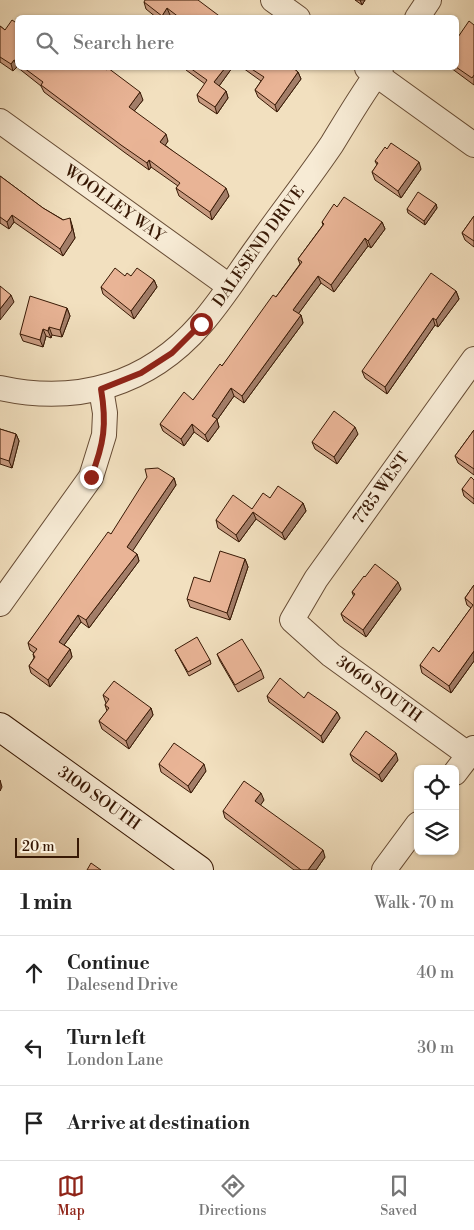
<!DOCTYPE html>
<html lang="en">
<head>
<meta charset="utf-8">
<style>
  body { margin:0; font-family:"Libre Bodoni",serif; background:#f6f6f6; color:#222 }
  .controls { position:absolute; right:15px; bottom:15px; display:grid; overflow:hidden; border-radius:8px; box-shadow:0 1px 4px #0004 }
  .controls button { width:45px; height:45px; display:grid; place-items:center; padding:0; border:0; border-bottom:1px solid #e0e0e0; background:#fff; color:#222; font:25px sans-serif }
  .scale { position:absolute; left:15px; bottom:12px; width:64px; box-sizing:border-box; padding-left:5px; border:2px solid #381905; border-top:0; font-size:14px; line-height:18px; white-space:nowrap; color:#381905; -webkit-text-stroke:4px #f7ebd5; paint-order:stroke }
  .stop { position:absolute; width:15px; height:15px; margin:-11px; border:4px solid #8f2418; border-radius:50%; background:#fff }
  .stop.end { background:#8f2418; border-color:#fff; box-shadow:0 1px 5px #0008 }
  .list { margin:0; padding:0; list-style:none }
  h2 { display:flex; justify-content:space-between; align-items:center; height:65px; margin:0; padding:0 20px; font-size:21px }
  h2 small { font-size:16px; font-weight:400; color:#767676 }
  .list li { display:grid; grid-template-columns:32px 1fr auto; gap:15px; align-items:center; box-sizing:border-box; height:75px; padding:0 20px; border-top:1px solid #e0e0e0 }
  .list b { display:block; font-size:19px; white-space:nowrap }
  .list p { margin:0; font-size:16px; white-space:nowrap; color:#767676 }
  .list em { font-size:16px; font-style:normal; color:#767676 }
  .icon { flex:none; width:28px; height:28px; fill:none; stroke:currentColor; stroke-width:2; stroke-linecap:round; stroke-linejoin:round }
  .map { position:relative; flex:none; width:474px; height:870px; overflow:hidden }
  .search { position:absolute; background:#fff; box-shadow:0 1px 4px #0004; left:15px; right:15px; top:15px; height:55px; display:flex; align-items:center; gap:12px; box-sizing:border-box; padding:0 18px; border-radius:8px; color:#767676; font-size:19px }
  .sheet { height:290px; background:#fff }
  nav { display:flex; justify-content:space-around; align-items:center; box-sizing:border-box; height:70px; border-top:1px solid #e0e0e0; background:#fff; font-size:14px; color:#767676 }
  nav a { display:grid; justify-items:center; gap:2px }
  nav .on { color:#8f2418 }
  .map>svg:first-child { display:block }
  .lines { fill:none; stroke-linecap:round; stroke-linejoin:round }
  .street-casing { stroke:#664b34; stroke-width:26 }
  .secondary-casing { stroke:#381905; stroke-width:30 }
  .street { stroke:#f7ebd5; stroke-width:24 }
  .secondary { stroke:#f7ebd5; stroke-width:28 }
  .wall { fill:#c89b81; stroke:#381905 }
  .shaded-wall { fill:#a37e69; stroke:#381905 }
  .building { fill:#e9b496; stroke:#381905 }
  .route { stroke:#8f2418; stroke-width:6 }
  .labels { text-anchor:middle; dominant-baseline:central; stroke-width:5; stroke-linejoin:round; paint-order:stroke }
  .street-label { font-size:16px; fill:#381905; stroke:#f7ebd5 }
</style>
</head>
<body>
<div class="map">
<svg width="474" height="870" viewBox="0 0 474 870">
  <rect width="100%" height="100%" fill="#f2e0bf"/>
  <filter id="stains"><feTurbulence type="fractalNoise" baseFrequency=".004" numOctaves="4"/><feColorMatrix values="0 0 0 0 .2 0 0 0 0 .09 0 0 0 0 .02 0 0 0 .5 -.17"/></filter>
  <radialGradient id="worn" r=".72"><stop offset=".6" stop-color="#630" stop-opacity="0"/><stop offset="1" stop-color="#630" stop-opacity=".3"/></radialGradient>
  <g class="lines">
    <g class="street-casing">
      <g id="street">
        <path d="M273 0 298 18"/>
        <path d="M417 18 429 0"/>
        <path d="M367 68 474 145"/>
        <path id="s1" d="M0 121 229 286"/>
        <path id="s2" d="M0 388C77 405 148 385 201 324 222 300 240 271 259 245 283 211 309 178 332 144 348 118 363 92 381 68"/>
        <path d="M0 604 91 477 104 435 105 413 101 389"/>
        <path id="s3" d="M469 755 331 655 292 620 316 579 474 359"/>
        <path d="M455 773 474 748"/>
        <path d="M384 870 418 824"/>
      </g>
    </g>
    <g class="secondary-casing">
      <g id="secondary">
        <path id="s4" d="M0 727 199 870"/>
      </g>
    </g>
    <use href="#street" class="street"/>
    <use href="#secondary" class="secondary"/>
  </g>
  <path class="wall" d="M355 0H365L362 5Z
    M144 2 222 18H173L170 15 168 18H157L146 9Z
    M18 24V68H104L143 100 134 111 168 141 165 145 229 196 212 220 179 196 176 188 178 186 151 167 149 170 124 152 44 92 41 86 17 67 13 71 0 62V26L5 30Z
    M474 25V85L451 68H456V40Z
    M185 68H232L219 86 226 91 228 98 217 114 199 102 197 95 205 84 186 70Z
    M243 68H293L298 72 301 79 277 112 258 97 255 90 261 81Z
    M375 161 421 169 401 198 375 180 372 172 377 165Z
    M0 176 43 208 72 225 75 238 63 256 14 222 9 229 0 223Z
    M436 204 437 208 425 225 408 213 407 209Z
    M337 207 382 222 385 229 371 248 368 246 334 292 321 283 298 314 301 315 303 323 244 403 234 396 217 420 219 427 208 442 194 432 184 446 163 431 160 424 193 400 222 366 276 297 300 264 298 259 323 225 322 222Z
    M474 216V247L465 240 462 233Z
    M125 276H131L154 280 157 287 134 319 103 294 101 287Z
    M456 291 459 299 438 327 435 325 387 394 365 378 362 371Z
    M67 308 70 316 62 337 52 335 51 338 46 336 43 347 23 341 20 334Z
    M0 429 16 434 19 441 12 468 0 464Z
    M474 430V475L458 463 455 456Z
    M358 434 337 464 315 449 312 442Z
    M174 478 176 485 132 551 137 554 139 561 89 628 81 622 64 645 70 649 72 657 50 687 31 673 29 666 34 658 33 654 34 653 30 650 28 643 111 534Z
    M474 480V504L464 496 462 489Z
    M270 498 303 503 306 511 285 540 256 519 239 542 218 528 216 520 252 509Z
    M245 559 248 567 230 620 190 607 187 599 210 582Z
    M365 577 401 589 366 637 344 621 341 614 354 597 352 592Z
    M474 585V661L451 693 422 673 420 665 439 652 471 608 467 605 465 598Z
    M175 650 210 660 211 664 189 676Z
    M217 654 261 670 264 678 238 692 220 661Z
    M103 695 151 708 153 715 129 749 102 729 99 721 107 711 105 705 106 703Z
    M267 696 304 698 337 712 340 718 323 743 269 702Z
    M350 754 398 760 382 782 353 761Z
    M159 764 206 771 191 793 161 772Z
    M264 800 260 805 325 857 316 870H294L225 818 223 811Z"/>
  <path class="shaded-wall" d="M360 0H365L362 5Z
    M167 8 170 15 168 18H163L162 16Z
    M14 60 17 67 13 71 11 64Z
    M225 68H232L217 89 214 82Z
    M298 72 301 79 277 112 275 105Z
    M226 91 228 98 217 114 215 107Z
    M140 92 143 100 132 114 129 107Z
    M166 134 168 141 163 149 160 142Z
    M149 160 151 167 149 170 147 163Z
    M419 162 421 169 401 198 398 191Z
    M226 188 229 196 212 220 210 212Z
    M436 204 437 208 425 225 424 221Z
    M12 215 14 222 9 229 7 222Z
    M70 218 72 225 75 238 63 256 60 249Z
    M382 222 385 229 371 248 368 241Z
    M365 238 368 246 334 292 331 285Z
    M318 276 321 283 296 317 293 310Z
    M154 280 157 287 134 319 131 311Z
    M456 291 459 299 438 327 436 320Z
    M11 295 14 302 0 320V309Z
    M67 308 70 316 62 337 60 330Z
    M301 315 303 323 244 403 242 396Z
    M433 318 435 325 387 394 385 387Z
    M49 327 52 335 51 338 48 331Z
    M43 329 46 336 43 347 40 340Z
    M231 388 234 396 217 420 219 427 208 442 205 435 212 416Z
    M192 424 194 432 184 446 181 439Z
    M355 427 358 434 337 464 334 457Z
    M16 434 19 441 12 468 9 461Z
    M174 478 176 485 130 555 127 547Z
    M303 503 306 511 285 540 282 533Z
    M253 512 256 519 239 542 236 535Z
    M137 554 139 561 89 628 86 620Z
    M245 559 248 567 230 620 227 613Z
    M398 582 401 589 366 637 363 630Z
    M78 615 81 622 61 649 59 642Z
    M70 649 72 657 50 687 48 680Z
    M474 651V661L451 693 449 686Z
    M151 708 153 715 129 749 126 741Z
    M337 712 340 718 323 743 321 736Z
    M396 753 398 760 382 782 379 775Z
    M204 764 206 771 191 793 188 786Z
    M0 780 2 787 0 791Z
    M261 793 264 800 258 809 255 801Z
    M323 850 325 857 316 870H308Z"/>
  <path class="building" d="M145 0H198L222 18H180L167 8 162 16 144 2Z
    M12 20 18 24V62L14 60 11 64 0 57V26L5 30Z
    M469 21 474 25V75L472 78 456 67V40Z
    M24 68H104L107 70 108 68 140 92 129 107 166 134 160 142 226 188 210 212 176 188 180 183 149 160 147 163 121 145 41 85 43 82Z
    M190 68H225L214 82 226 91 215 107 197 95 207 80Z
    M250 68H293L298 72 275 105 255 90 264 77Z
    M391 143 419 162 398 191 372 172 378 163 375 161 385 147 387 149Z
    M0 176 43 208 63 220 70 218 72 230 60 249 12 215 7 222 0 217Z
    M418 192 436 204 424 221 407 209Z
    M344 197 382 222 368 241 365 238 331 285 318 276 293 310 301 315 242 396 231 388 212 416 217 419 205 435 192 424 181 439 160 424 184 392 193 400 220 364 222 366 273 295 276 297 302 262 298 259 324 224 322 222 334 204 337 207Z
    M474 216V241L462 233Z
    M115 268 125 276 127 273 131 276 137 268 154 280 131 311 101 287Z
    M431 273 456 291 436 320 433 318 385 387 362 371Z
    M0 286 11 295 0 309Z
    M30 296 67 308 60 330 49 327 48 331 43 329 40 340 20 334Z
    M334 411 355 427 334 457 312 442Z
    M0 429 16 434 9 461 0 458Z
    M474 430V469L455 456Z
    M158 468 174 478 127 547 137 554 86 620 78 615 59 642 70 649 48 680 29 666 35 657 33 654 37 649 28 643 108 532 111 534 147 477 145 469Z
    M471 477 474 480V499L462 489Z
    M278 486 303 503 282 533 253 512 236 535 216 520 233 495 252 509 263 493 270 498Z
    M220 551 245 559 227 613 187 599 194 577 210 582Z
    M375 564 398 582 363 630 341 614 355 594 352 592 364 576 365 577Z
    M474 585V651L449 686 420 665 433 647 439 652 473 605 465 598Z
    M197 637 210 660 188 672 175 650Z
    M242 639 261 670 235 685 217 654Z
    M280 678 304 698 308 692 337 712 321 736 267 696Z
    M114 681 151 708 126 741 99 721 109 708 105 705 109 699 103 695Z
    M366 731 396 753 379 775 350 754Z
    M174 743 204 764 188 786 159 764Z
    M244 781 261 793 255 801 323 850 308 870H301L223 811Z
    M91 863 101 870H87Z"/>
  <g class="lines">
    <path class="route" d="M91 477C104 444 107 424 101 389L141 373 172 353 201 324"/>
  </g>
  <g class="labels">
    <g class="street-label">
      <text stroke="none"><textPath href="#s1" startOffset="141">WOOLLEY WAY</textPath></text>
      <text stroke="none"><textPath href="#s2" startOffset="319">DALESEND DRIVE</textPath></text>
      <text stroke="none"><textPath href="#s3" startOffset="382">7785 WEST</textPath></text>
      <text transform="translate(379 689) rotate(36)">3060 SOUTH</text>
      <text stroke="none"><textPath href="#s4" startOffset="122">3100 SOUTH</textPath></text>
    </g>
  </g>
  <rect width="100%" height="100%" filter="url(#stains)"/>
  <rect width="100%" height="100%" fill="url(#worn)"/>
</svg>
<div class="controls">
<button><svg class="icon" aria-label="locate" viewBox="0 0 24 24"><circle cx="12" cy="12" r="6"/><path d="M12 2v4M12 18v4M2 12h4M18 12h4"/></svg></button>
<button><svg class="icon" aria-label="layers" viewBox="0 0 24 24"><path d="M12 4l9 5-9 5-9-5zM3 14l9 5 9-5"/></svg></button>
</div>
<div class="scale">20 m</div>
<div class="stop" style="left:201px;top:324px"></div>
<div class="stop end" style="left:91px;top:477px"></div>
<div class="search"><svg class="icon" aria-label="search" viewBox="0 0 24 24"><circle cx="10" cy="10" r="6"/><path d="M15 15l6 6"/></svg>Search here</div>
</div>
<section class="sheet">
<h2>1 min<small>Walk · 70 m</small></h2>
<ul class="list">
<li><svg class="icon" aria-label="ahead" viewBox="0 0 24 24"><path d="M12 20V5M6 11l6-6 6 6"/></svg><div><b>Continue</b><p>Dalesend Drive</p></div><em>40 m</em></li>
<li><svg class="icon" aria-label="left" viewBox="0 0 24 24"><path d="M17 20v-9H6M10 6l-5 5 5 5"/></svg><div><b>Turn left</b><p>London Lane</p></div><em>30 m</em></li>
<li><svg class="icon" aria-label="arrive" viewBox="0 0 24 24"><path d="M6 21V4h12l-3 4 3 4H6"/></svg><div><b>Arrive at destination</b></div></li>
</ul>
</section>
<nav>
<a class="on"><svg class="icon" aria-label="map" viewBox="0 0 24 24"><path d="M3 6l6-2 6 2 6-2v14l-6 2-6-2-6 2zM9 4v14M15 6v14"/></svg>Map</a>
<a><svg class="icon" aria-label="directions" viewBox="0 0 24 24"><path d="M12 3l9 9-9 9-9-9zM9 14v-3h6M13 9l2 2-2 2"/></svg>Directions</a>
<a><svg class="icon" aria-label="saved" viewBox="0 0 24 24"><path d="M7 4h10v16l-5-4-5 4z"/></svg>Saved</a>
</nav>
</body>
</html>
